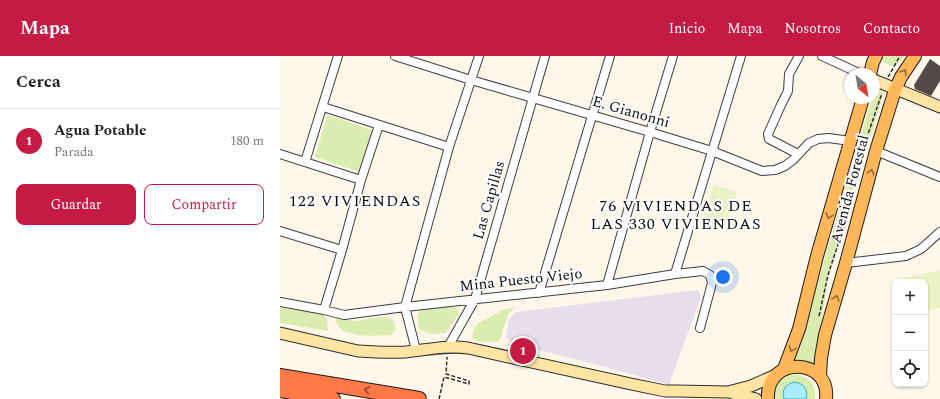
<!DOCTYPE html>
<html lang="es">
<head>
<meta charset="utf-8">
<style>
  body { margin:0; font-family:Spectral,serif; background:#f2f2f2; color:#222 }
  .controls { position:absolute; right:12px; bottom:12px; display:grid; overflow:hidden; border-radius:8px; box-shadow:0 1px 3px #0004 }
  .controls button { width:36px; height:36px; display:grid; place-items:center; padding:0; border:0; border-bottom:1px solid #e0e0e0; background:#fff; color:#222; font:20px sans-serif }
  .compass { position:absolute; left:564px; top:12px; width:36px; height:36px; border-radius:50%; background:#fff; box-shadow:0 1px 3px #0004; rotate:150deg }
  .you { position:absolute; left:443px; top:221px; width:14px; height:14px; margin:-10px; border:3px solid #fff; border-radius:50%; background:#1a73e8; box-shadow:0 0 0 6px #1a73e833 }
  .badge { display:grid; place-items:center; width:26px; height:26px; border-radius:50%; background:#c41a43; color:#fff; font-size:13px; font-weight:700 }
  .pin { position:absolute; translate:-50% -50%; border:2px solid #fff; box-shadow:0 1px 4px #0006 }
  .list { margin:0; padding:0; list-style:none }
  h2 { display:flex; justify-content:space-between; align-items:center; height:52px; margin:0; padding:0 16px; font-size:17px }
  h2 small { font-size:13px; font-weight:400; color:#767676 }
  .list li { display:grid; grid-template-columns:26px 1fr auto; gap:12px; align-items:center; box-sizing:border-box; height:64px; padding:0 16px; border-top:1px solid #e0e0e0 }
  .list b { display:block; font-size:15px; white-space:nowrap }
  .list p { margin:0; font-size:13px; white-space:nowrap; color:#767676 }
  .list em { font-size:13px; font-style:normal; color:#767676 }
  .actions { display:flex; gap:8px; padding:12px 16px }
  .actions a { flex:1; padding:9px 0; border:1px solid #c41a43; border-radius:8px; text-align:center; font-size:14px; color:#c41a43 }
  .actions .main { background:#c41a43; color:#fff }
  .icon { flex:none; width:22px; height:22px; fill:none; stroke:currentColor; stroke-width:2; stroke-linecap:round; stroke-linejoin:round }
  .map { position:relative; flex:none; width:660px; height:343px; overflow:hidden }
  header { display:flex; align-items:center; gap:24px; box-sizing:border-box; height:56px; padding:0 20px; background:#c41a43; color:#fff }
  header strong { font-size:19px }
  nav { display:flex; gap:22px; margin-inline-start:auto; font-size:14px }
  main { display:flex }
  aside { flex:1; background:#fff }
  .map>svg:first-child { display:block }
  .industrial { fill:#e7deeb }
  .green { fill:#dbecb1 }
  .pitch { fill:#ebf2c3 }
  .water { fill:#aaecfb; stroke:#2cb3d7 }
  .building { fill:#544947 }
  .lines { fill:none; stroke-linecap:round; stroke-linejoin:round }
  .street-casing { stroke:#3e3e3e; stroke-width:10 }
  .secondary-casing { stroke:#2d2d2d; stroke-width:13 }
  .primary-casing { stroke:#1c1c1c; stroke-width:14 }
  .highway-casing { stroke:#1c1c1c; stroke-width:16 }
  .path { stroke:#2d2d2d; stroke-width:1.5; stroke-dasharray:4 2; stroke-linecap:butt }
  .street { stroke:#fff; stroke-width:8 }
  .secondary { stroke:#ffe4a4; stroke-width:11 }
  .primary { stroke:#ffb759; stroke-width:12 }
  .highway { stroke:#ff7847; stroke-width:14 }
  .oneway { stroke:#916a36 }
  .oneway2 { stroke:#854229 }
  .labels { text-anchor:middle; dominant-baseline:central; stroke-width:4; stroke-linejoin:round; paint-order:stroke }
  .street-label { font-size:15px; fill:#0b0b0b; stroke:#fff }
  .neighbourhood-label { font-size:16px; letter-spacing:1px; fill:#0b0b0b; stroke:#fff }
</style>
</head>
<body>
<header>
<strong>Mapa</strong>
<nav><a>Inicio</a><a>Mapa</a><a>Nosotros</a><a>Contacto</a></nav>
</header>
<main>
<aside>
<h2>Cerca<small></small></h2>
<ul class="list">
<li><span class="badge">1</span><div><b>Agua Potable</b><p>Parada</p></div><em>180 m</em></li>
</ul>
<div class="actions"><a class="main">Guardar</a><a>Compartir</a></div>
</aside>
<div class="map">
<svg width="660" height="343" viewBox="0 0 660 343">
  <rect width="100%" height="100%" fill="#fff7e9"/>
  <path class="industrial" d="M418 234 421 241 389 329 311 307 234 288 226 281 229 263 236 256Z"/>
  <path class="green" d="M602 0H624C622 3 620 6 617 8 610 13 603 7 602 0Z
    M598 33 602 35 603 39V40L548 221 535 310 524 305 512 306 540 219 592 42H594V35Z
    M47 59 92 74 79 116 35 101Z
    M166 250 177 252 179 258 166 277 150 278 139 273 137 259 143 253Z
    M235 251 228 259 219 286H199L192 282 194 272 200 266 223 254Z
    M0 252 41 257C49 261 47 267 48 275L0 267Z
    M107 261 114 265 116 273 111 279C97 280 69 282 59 271 57 269 56 265 55 262L77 265 92 262Z
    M513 318C527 319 537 328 535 343H494C495 328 497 322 513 318Z"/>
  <path class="pitch" d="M434 129 457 136 445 171 423 164Z
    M660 214V252L645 255V226H620L619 223Z"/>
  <path class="water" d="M514 326C524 327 529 334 526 343H504C501 334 506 328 514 326Z"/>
  <path class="building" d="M650 3 660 10V25L651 40 635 33 634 29Z"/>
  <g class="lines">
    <g class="street-casing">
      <path id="street" d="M115 0 191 24 370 76 432 95 482 115 495 114 505 110 513 104 529 87 538 83 549 82 570 85
        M542 0 581 18
        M43 51 169 91
        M596 95 660 121
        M0 98 81 124
        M518 98 489 83 488 78 501 49 508 35 509 18 519 0
        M25 106 58 0
        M0 175 62 194
        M566 207 626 200 641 193 660 176
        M395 218 461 0
        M327 229 370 76 393 0
        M259 237 330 0
        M0 246 44 254 64 259 125 251 327 229 395 218 423 215 430 219 432 227 420 272
        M44 254 62 194 81 124 99 69
        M168 291 195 243 265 0
        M136 294 125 251 169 91 199 0"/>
    </g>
    <g class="secondary-casing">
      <path id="secondary" d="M594 24 660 51
        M0 277 78 295C93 296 109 297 125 296 146 294 166 289 188 292L351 328 385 335H396L448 336 471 330 496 319
        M452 337 476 343"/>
    </g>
    <g class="primary-casing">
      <path id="primary" d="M590 18 593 6 596 0
        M504 313 519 273 537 200 583 42
        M540 320 541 302 545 279 566 207 596 95 615 34 621 21 635 0
        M488 343C485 299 551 301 546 343"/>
    </g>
    <g class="highway-casing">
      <path id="highway" d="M0 320 139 343
        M0 334 53 343"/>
    </g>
    <path class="path" d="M608 21 620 0
      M582 106V96L602 37
      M539 260 548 219 571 149
      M159 343 164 321 189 328V325L166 318 167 301"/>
    <use href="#street" class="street"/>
    <use href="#secondary" class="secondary"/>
    <use href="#primary" class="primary"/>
    <use href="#highway" class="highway"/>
  </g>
  <defs><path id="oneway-chevron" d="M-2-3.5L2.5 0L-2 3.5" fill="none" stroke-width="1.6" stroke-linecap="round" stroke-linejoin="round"/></defs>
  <g class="oneway">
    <use href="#oneway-chevron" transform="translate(624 16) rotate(-58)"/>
    <use href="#oneway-chevron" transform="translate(591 116) rotate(-75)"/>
    <use href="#oneway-chevron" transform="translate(549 160) rotate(106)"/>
    <use href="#oneway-chevron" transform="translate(556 242) rotate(-74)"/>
    <use href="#oneway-chevron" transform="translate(512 293) rotate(111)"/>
  </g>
  <use class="oneway2" href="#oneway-chevron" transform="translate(87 334) rotate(-170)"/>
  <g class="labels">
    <g class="street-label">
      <text transform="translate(351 56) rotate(16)">E. Gianonni</text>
      <text transform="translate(570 133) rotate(-75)">Avenida Forestal</text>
      <text transform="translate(209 144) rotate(-74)">Las Capillas</text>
      <text transform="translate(241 224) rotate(-6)">Mina Puesto Viejo</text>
    </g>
    <g class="neighbourhood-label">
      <text x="75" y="145">122 VIVIENDAS</text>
      <text x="396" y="150">76 VIVIENDAS DE<tspan x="396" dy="18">LAS 330 VIVIENDAS</tspan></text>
    </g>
  </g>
</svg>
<div class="controls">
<button>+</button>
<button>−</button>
<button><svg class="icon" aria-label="locate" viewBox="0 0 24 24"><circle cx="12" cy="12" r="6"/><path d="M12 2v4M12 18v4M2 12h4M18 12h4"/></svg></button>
</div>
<svg class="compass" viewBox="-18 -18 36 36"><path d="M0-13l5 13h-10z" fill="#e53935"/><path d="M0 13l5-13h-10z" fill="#767676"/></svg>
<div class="you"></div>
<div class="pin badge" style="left:243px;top:295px">1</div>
</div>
</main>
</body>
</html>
